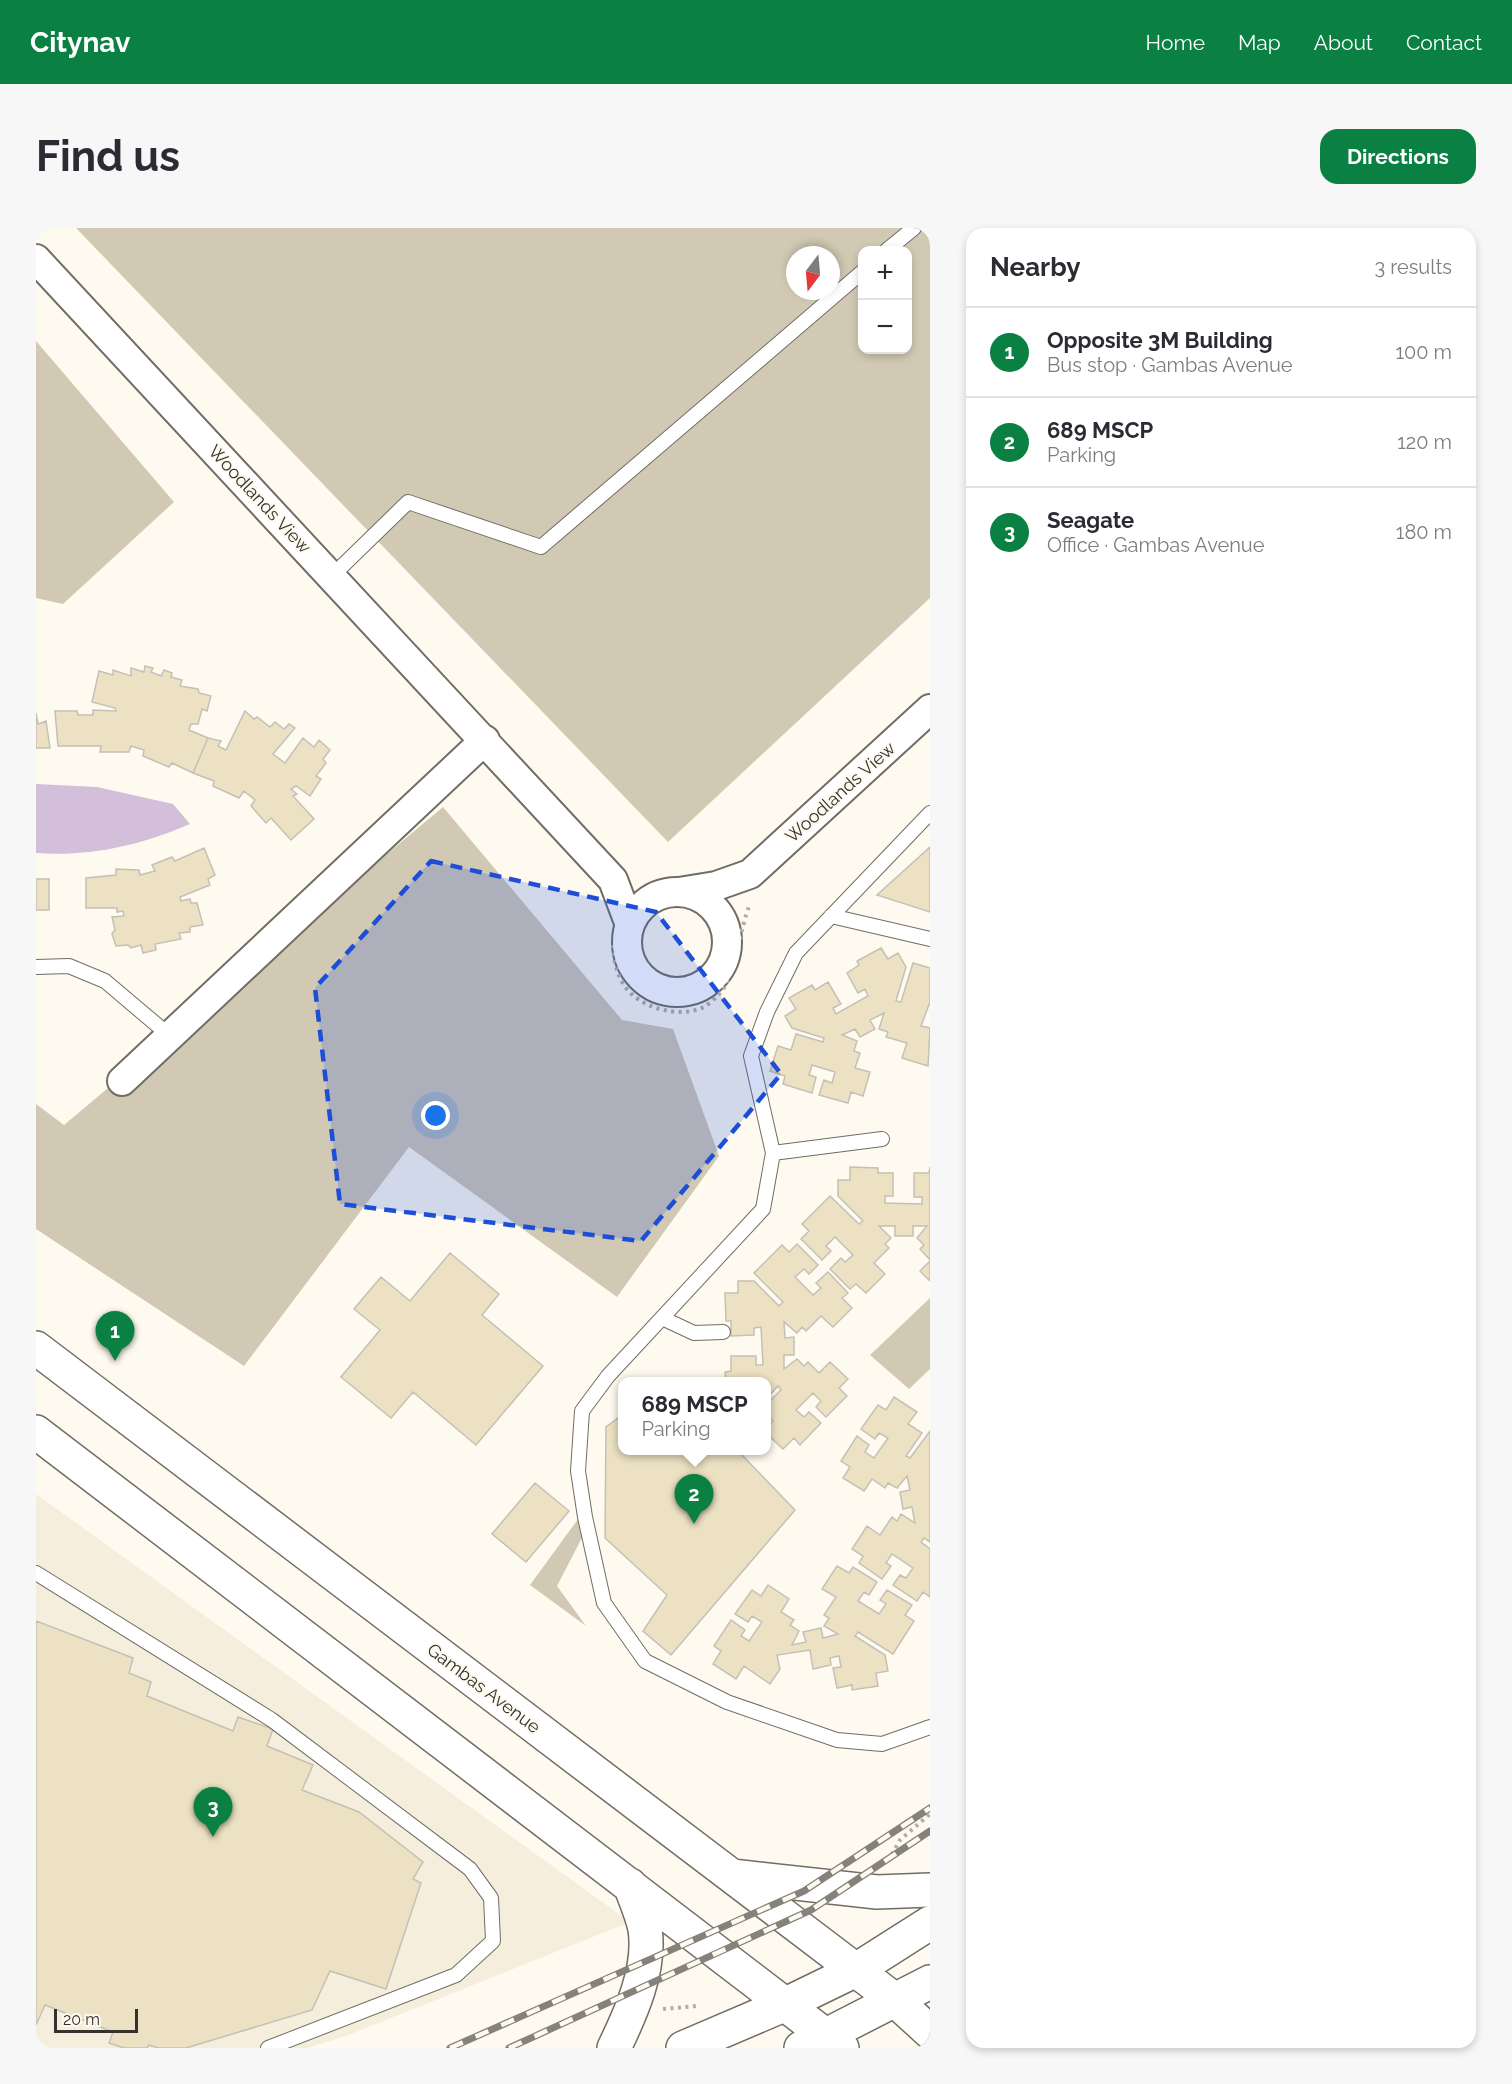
<!DOCTYPE html>
<html lang="en">
<head>
<meta charset="utf-8">
<style>
  body { margin:0; font-family:Raleway,sans-serif; background:#f7f7f7; color:#2b2b33 }
  .controls { position:absolute; right:18px; top:18px; display:grid; overflow:hidden; border-radius:12px; box-shadow:0 3px 9px #0003 }
  .controls button { width:54px; height:54px; display:grid; place-items:center; padding:0; border:0; border-bottom:2px solid #e1e1e2; background:#fff; color:#2b2b33; font:30px sans-serif }
  .compass { position:absolute; left:750px; top:18px; width:54px; height:54px; border-radius:50%; background:#fff; box-shadow:0 3px 9px #0003; rotate:196deg }
  .scale { position:absolute; left:18px; bottom:15px; width:84px; box-sizing:border-box; padding-left:6px; border:3px solid #34322e; border-top:0; font-size:16px; line-height:21px; white-space:nowrap; color:#34322e; -webkit-text-stroke:4px #fefaef; paint-order:stroke }
  .you { position:absolute; left:400px; top:888px; width:21px; height:21px; margin:-15px; border:4px solid #fff; border-radius:50%; background:#1a73e8; box-shadow:0 0 0 9px #1a73e833 }
  .badge { display:grid; place-items:center; width:39px; height:39px; border-radius:50%; background:#0b8043; color:#fff; font-size:20px; font-weight:700 }
  .pin { position:absolute; translate:-50% -50px; filter:drop-shadow(0 2px 3px #0008) }
  .pin::after { content:''; position:absolute; top:32px; width:21px; height:18px; background:inherit; clip-path:polygon(0 0,100% 0,50% 100%) }
  .popup { position:absolute; left:582px; top:1149px; width:153px; height:78px; box-sizing:border-box; display:grid; place-content:center; border-radius:12px; background:#fff; filter:drop-shadow(0 2px 4px #0005); font-size:20px; white-space:nowrap; color:#7c7c81 }
  .popup b { font-size:22px; color:#2b2b33 }
  .popup::after { content:''; position:absolute; left:50%; top:100%; margin-left:-12px; border:12px solid transparent; border-top-color:#fff }
  .list { margin:0; padding:0; list-style:none }
  h2 { display:flex; justify-content:space-between; align-items:center; height:78px; margin:0; padding:0 24px; font-size:26px }
  h2 small { font-size:20px; font-weight:400; color:#7c7c81 }
  .list li { display:grid; grid-template-columns:39px 1fr auto; gap:18px; align-items:center; box-sizing:border-box; height:90px; padding:0 24px; border-top:2px solid #e1e1e2 }
  .list b { display:block; font-size:22px; white-space:nowrap }
  .list p { margin:0; font-size:20px; white-space:nowrap; color:#7c7c81 }
  .list em { font-size:20px; font-style:normal; color:#7c7c81 }
  .map { position:relative; flex:none; width:894px; height:1820px; overflow:hidden; border-radius:18px }
  header { display:flex; align-items:center; gap:36px; box-sizing:border-box; height:84px; padding:0 30px; background:#0b8043; color:#fff }
  header strong { font-size:28px }
  nav { display:flex; gap:33px; margin-inline-start:auto; font-size:21px }
  .intro { display:flex; align-items:center; justify-content:space-between; box-sizing:border-box; height:144px; padding:0 36px }
  h1 { margin:0; font-size:42px }
  .button { padding:15px 27px; border-radius:18px; background:#0b8043; color:#fff; font-size:21px; font-weight:700 }
  main { display:flex; gap:36px; padding:0 36px }
  aside { flex:1; background:#fff; border-radius:18px; box-shadow:0 3px 9px #0003 }
  .map>svg:first-child { display:block }
  .built { fill:#f5eedc }
  .green { fill:#d1c9b3; fill-rule:evenodd }
  .water { fill:#d3bfd9 }
  .building { fill:#ece1c2; stroke:#c4c0b6; stroke-width:1.5 }
  .lines { fill:none; stroke-linecap:round; stroke-linejoin:round }
  .lane-casing { stroke:#716d64; stroke-width:16 }
  .street-casing { stroke:#716d64; stroke-width:32 }
  .primary-casing { stroke:#716d64; stroke-width:36 }
  .path { stroke:#b2aea6; stroke-width:4; stroke-dasharray:3 4.5; stroke-linecap:butt }
  .lane { stroke:#fff; stroke-width:14 }
  .street { stroke:#fff; stroke-width:28 }
  .primary { stroke:#fff; stroke-width:33 }
  .rail-casing { stroke:#84827b; stroke-width:7 }
  .rail { stroke:#fefaef; stroke-width:4.5; stroke-dasharray:14; stroke-linecap:butt }
  .marked { fill:#1d4ed8; fill-opacity:0.2; stroke:#1d4ed8; stroke-width:4.5; stroke-dasharray:12 8; stroke-linejoin:round }
  .labels { text-anchor:middle; dominant-baseline:central; stroke-width:4.5; stroke-linejoin:round; paint-order:stroke }
  .street-label { font-size:18px; fill:#34322e; stroke:#fefaef }
</style>
</head>
<body>
<header>
<strong>Citynav</strong>
<nav><a>Home</a><a>Map</a><a>About</a><a>Contact</a></nav>
</header>
<div class="intro"><h1>Find us</h1><a class="button">Directions</a></div>
<main>
<div class="map">
<svg width="894" height="1820" viewBox="0 0 894 1820">
  <rect width="100%" height="100%" fill="#fefaef"/>
  <path class="built" d="M0 1266 594 1694 310 1808 271 1820H0Z"/>
  <path class="green" d="M40 0H894V370L632 614ZM826 22H872V122H826ZM759 27H795V63H759Z
    M0 113 138 274 27 376 0 370Z
    M407 579 586 792 637 801 683 928 581 1069 373 919 208 1138 0 1001V876L28 897Z
    M894 1070V1141L873 1161 834 1127Z
    M545 1287 550 1302 521 1358 550 1398 494 1357Z"/>
  <path class="water" d="M0 556 61 559 137 576 154 596C106 617 54 629 0 625Z"/>
  <path class="building" d="M109 438 117 440 115 444 125 448 128 442 136 445 135 449 146 452 144 458 162 461 163 465 175 468 171 483 166 481 162 496H155L153 502 172 510 157 545 136 535 133 539 107 528 108 522 95 518 93 524H64L65 518H22L19 483H41L42 487H57V482L80 483 79 480 56 474 63 443 77 447V442L95 448V440L108 444Z
    M209 483 218 491 221 489 234 499 239 494 248 501 253 496 259 500 237 526 249 535 267 510 278 519 283 512 294 522 287 531 290 535 280 548 285 551 274 568 260 558 255 561 261 566 257 568 278 591 255 612 235 590 230 595 215 578 219 572 208 563 203 570 177 558 178 553 157 545 172 510 185 513 182 518 190 522Z
    M0 485 2 496 10 493 14 520H0Z
    M894 619V684L841 667Z
    M168 620 179 647 172 651 174 657 144 669 145 673 154 671 155 675H161L167 697 154 699V704L143 705 145 711 119 716 120 722 107 725 105 717 95 720 92 717 80 718 76 706 79 702 76 689 88 688 87 683 81 684V680H50V650L80 647V641L103 642 104 647 119 643 116 637 136 629 139 633Z
    M0 651H13V682H0Z
    M845 720 852 731 862 725 870 739 860 773 865 774 877 735 894 740V774L885 798 894 800 892 838 866 830 871 815 850 809 852 804 843 801 848 785 834 792 839 801 824 809 819 801 806 807 821 813 818 823 824 825 819 840 834 844 827 868 815 864 812 875 783 867 788 852 796 855 799 844 776 837 773 847 780 849 776 865 747 856 749 848 734 843 742 818 755 822 760 806 787 814 788 810 756 800 749 788 760 781 753 770 776 757 779 762 792 754 805 776 797 780 800 786 832 768 829 761 822 765 811 745 823 737 821 733Z
    M814 939 842 940V945H857V968H849V975L886 976V969H878V945H893L894 939V1032L884 1021 888 1017 881 1010 891 998H877V1008H859V998H843L855 1010 849 1016 853 1020 838 1035 849 1046 830 1065 820 1056 814 1061 794 1041 805 1030 809 1034 817 1027 799 1009 790 1018 795 1023 786 1032 765 1011 773 1003 766 996 794 968 823 996 827 993 802 968V952H814Z
    M761 1016 782 1037 773 1046 768 1041 759 1049 777 1067 785 1060 780 1055 792 1044 812 1065 806 1070 816 1080 797 1099 785 1088 770 1103 766 1099 761 1105 748 1094 749 1110 758 1109V1127H748V1141L761 1131 768 1138 772 1134 783 1145 794 1134 812 1151 803 1160 811 1168 790 1189 780 1179 785 1173 777 1165 760 1182 768 1189 773 1184 785 1195 764 1217 758 1210 747 1221 730 1205V1200L737 1193 730 1185V1177L745 1162 742 1158 730 1171V1154H690L689 1144 695 1143V1128H720V1137H727L725 1099 718 1100V1107L695 1108V1093H690L689 1065H702V1053H718L743 1078 747 1074 718 1045 746 1017 753 1024Z
    M414 1025 463 1066 446 1087 507 1138 440 1217 377 1164 355 1190 305 1149 344 1102 318 1081 345 1049 374 1073Z
    M894 1033V1053L884 1043Z
    M858 1169 881 1184 872 1196 886 1205 870 1228 874 1230 894 1203V1314L888 1310 885 1314 894 1321V1369L887 1364 881 1373 857 1357 864 1347 870 1350 877 1340 856 1326 850 1335 855 1338 846 1351 823 1335 827 1328 816 1321 831 1298 844 1307 856 1289 861 1293 865 1286 879 1295 876 1279 867 1281 864 1264 874 1262 871 1248 861 1260 852 1255 849 1260 836 1251 828 1263 807 1250 814 1239 805 1233 821 1208 833 1217 829 1224 838 1230 852 1210 843 1205 839 1211 825 1201 842 1177 850 1182Z
    M586 1187V1222H701L759 1282 635 1427 607 1403 631 1367 569 1310 570 1199Z
    M499 1255 533 1283 490 1334 456 1306Z
    M801 1338 813 1345 817 1339 841 1354 833 1367 828 1364 822 1373 843 1386 850 1376 844 1372 851 1362 876 1377 869 1387 878 1393 857 1426 822 1404 819 1408 849 1427 852 1443 840 1445 842 1458 816 1462V1457L801 1460 797 1440 805 1439 803 1428 794 1430 795 1437 777 1441 774 1422 741 1427 744 1441 734 1456 708 1438 700 1451 677 1436 685 1423 678 1418 695 1392 709 1402 705 1408 713 1413 726 1394 716 1388 712 1394 699 1386 716 1362 725 1368 732 1357 753 1371 745 1384 758 1392 754 1397 763 1403 756 1417 770 1414 767 1404 785 1400 787 1410 802 1406 788 1398 793 1390 788 1387 800 1369 786 1361Z
    M0 1393 97 1430 93 1445 115 1454 111 1468 197 1503 202 1489 237 1501 231 1518 277 1537 266 1562 323 1584 387 1634 377 1651 385 1655 350 1761 294 1743 276 1782 150 1820H122L113 1817 111 1820H88L73 1815 77 1804 9 1777 0 1797Z"/>
  <g class="lines">
    <g class="lane-casing">
      <path id="lane" d="M851 22 878 0
        M296 348 372 274 505 319 826 44
        M894 585 760 725 731 784 715 828 737 925 727 981 572 1148 546 1183 542 1243 549 1289 568 1375 609 1433 691 1474 801 1512 846 1516 894 1499
        M795 688 894 711
        M0 739 33 738 69 753 134 808
        M737 925 846 911
        M626 1090 658 1105 687 1104
        M0 1345 236 1492 434 1641 455 1670 457 1713 420 1747 232 1820"/>
    </g>
    <g class="street-casing">
      <path id="street" d="M0 31 577 652 594 697
        M643 664 680 658 714 646 894 481
        M591 714a50 50 0 1 1 100 0a50 50 0 1 1-100 0Z
        M86 853 449 512"/>
    </g>
    <g class="primary-casing">
      <path id="primary" d="M0 1120 859 1772 894 1804
        M0 1204 806 1820
        M696 1648 841 1664 894 1662
        M578 1820C595 1785 615 1741 609 1701 606 1686 599 1671 594 1657
        M647 1820 750 1776 820 1742 894 1695
        M765 1820 894 1754"/>
    </g>
    <path class="path" d="M577 717C578 732 580 745 588 757 602 780 644 791 668 779 673 776 681 769 685 764 697 751 705 697 714 676
      M852 1633 864 1612 894 1586
      M627 1781 661 1778"/>
    <use href="#lane" class="lane"/>
    <use href="#street" class="street"/>
    <use href="#primary" class="primary"/>
    <g class="rail-casing">
      <path id="rail" d="M414 1820 768 1663 894 1580
        M473 1820 775 1682 894 1603"/>
    </g>
    <use href="#rail" class="rail"/>
  </g>
  <path class="marked" d="M395 633 620 684 745 846 605 1013 304 976 279 760Z"/>
  <g class="labels">
    <g class="street-label">
      <text transform="translate(224 271) rotate(47)">Woodlands View</text>
      <text transform="translate(804 564) rotate(-42)">Woodlands View</text>
      <text transform="translate(448 1460) rotate(37)">Gambas Avenue</text>
    </g>
  </g>
</svg>
<div class="controls">
<button>+</button>
<button>−</button>
</div>
<svg class="compass" viewBox="-18 -18 36 36"><path d="M0-13l5 13h-10z" fill="#e53935"/><path d="M0 13l5-13h-10z" fill="#7c7c81"/></svg>
<div class="scale">20 m</div>
<div class="you"></div>
<div class="pin badge" style="left:79px;top:1133px">1</div>
<div class="pin badge" style="left:658px;top:1296px">2</div>
<div class="popup"><b>689 MSCP</b>Parking</div>
<div class="pin badge" style="left:177px;top:1609px">3</div>
</div>
<aside>
<h2>Nearby<small>3 results</small></h2>
<ul class="list">
<li><span class="badge">1</span><div><b>Opposite 3M Building</b><p>Bus stop · Gambas Avenue</p></div><em>100 m</em></li>
<li><span class="badge">2</span><div><b>689 MSCP</b><p>Parking</p></div><em>120 m</em></li>
<li><span class="badge">3</span><div><b>Seagate</b><p>Office · Gambas Avenue</p></div><em>180 m</em></li>
</ul>
</aside>
</main>
</body>
</html>
